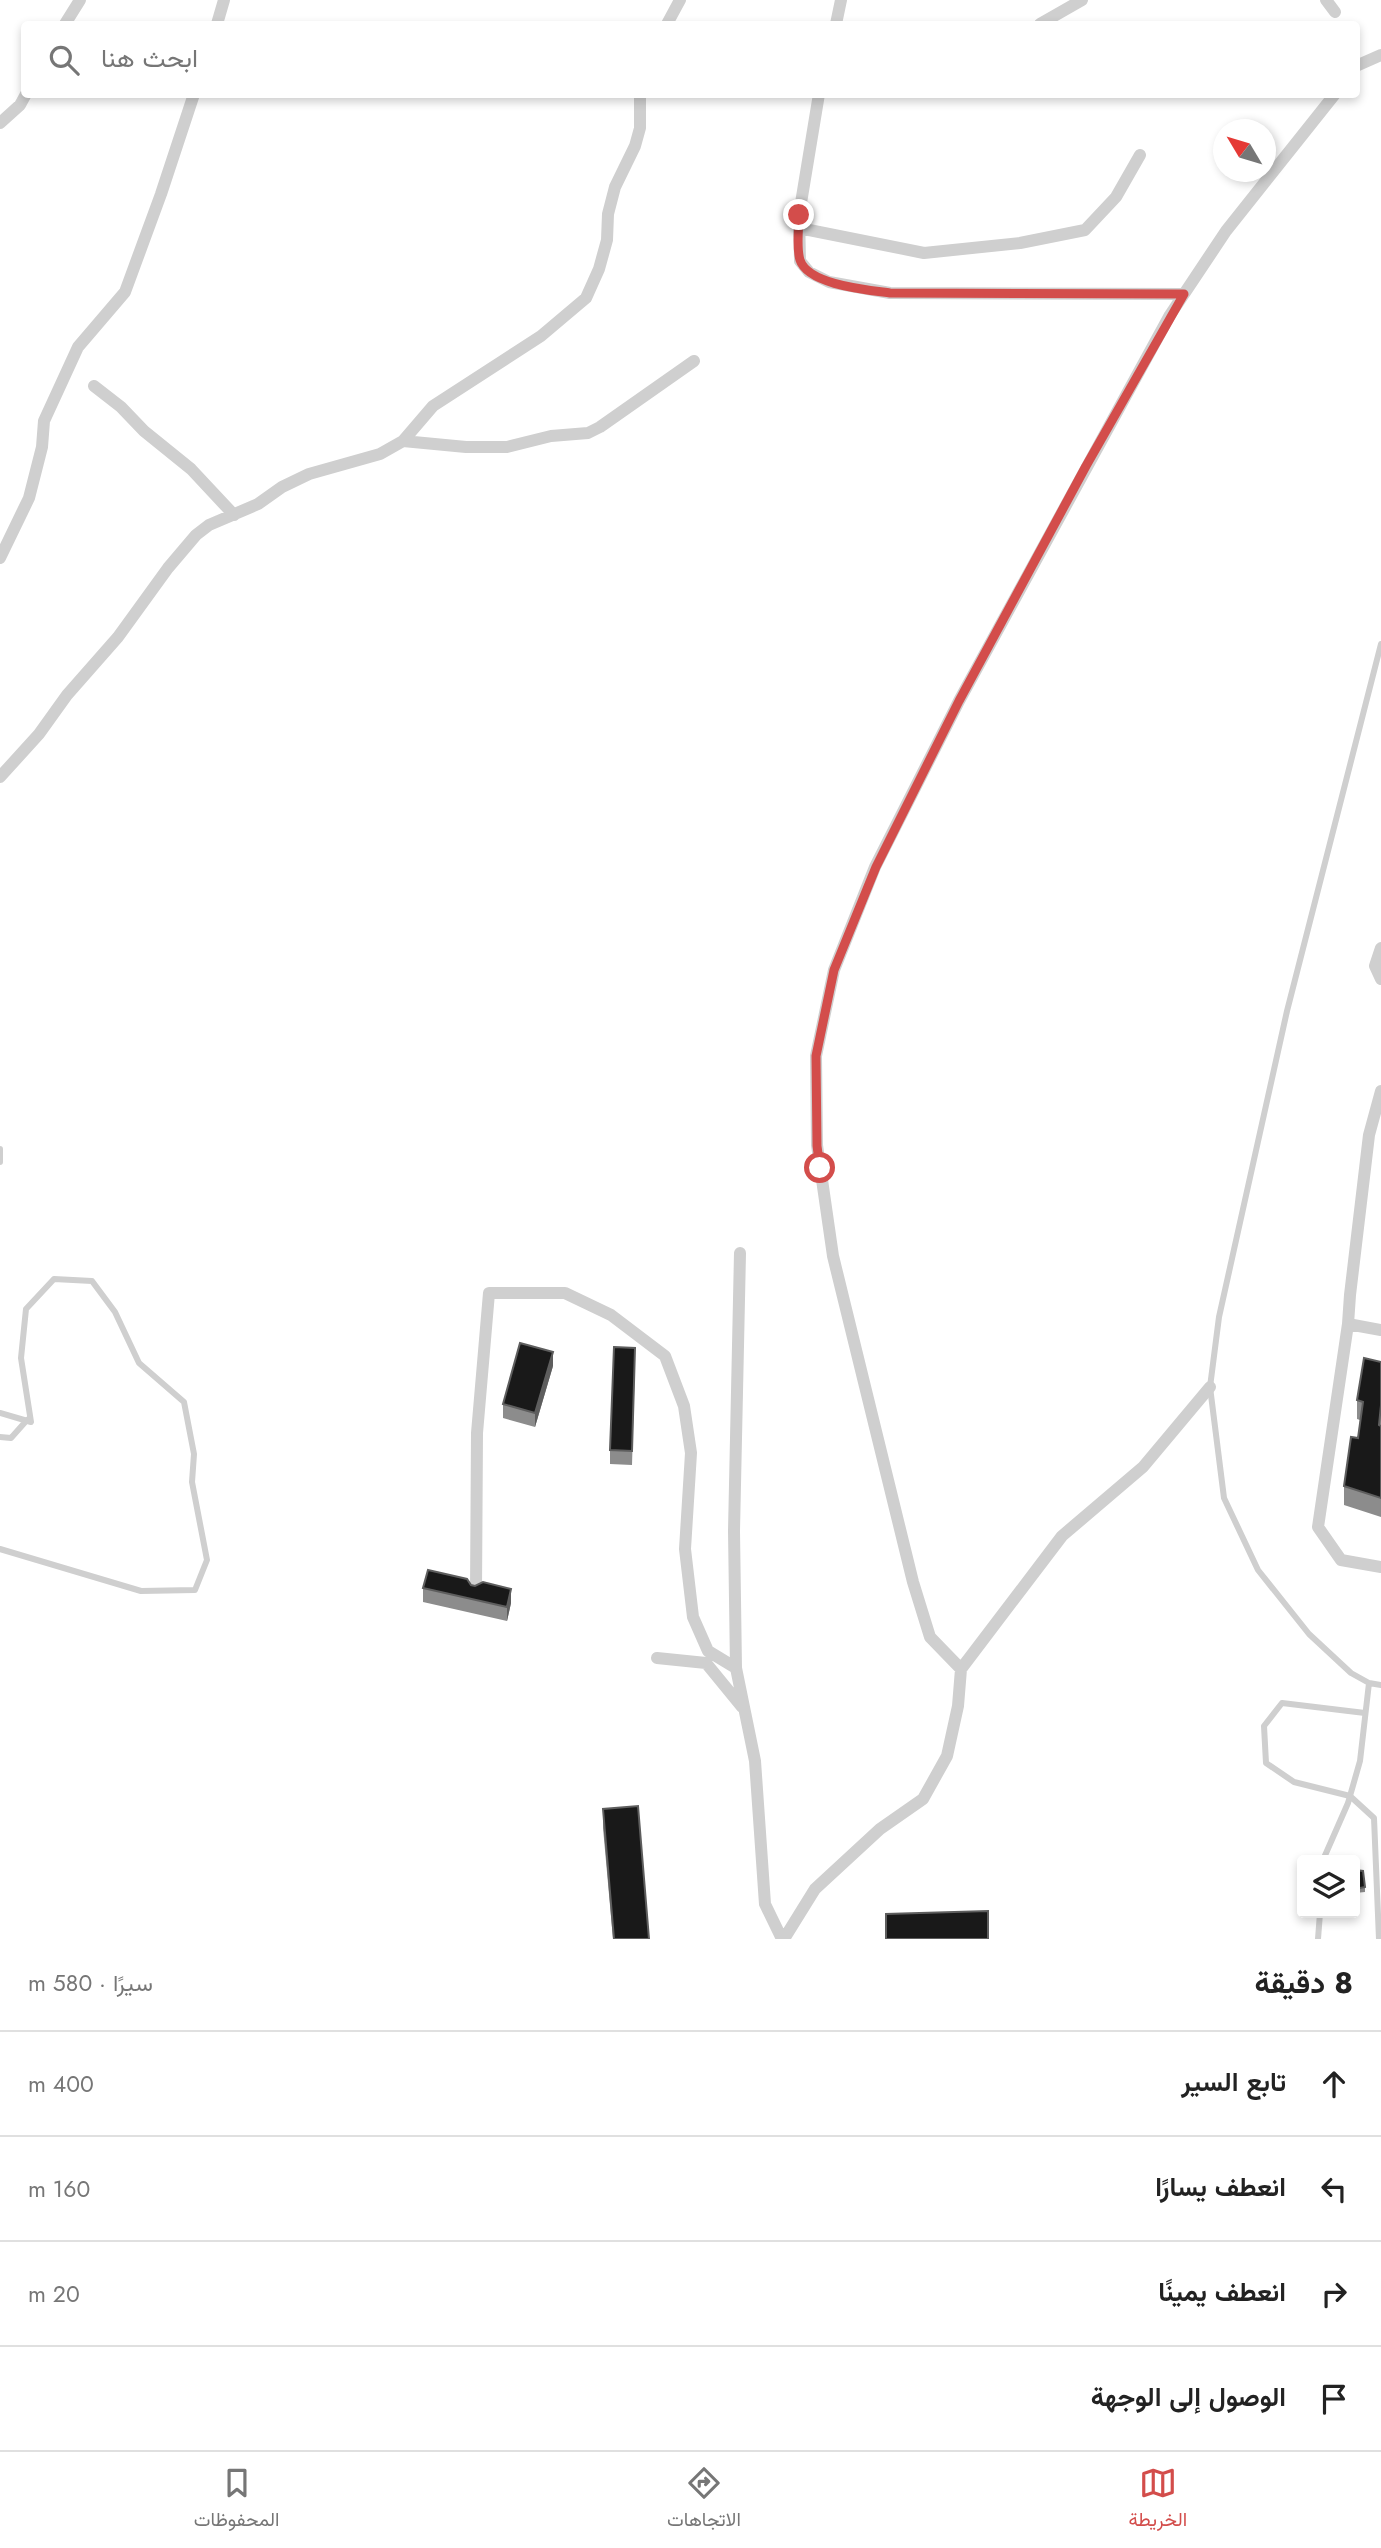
<!DOCTYPE html>
<html lang="ar">
<head>
<meta charset="utf-8">
<style>
  body { margin:0; font-family:Jost,Vazirmatn,sans-serif; background:#f2f2f2; color:#222; direction:rtl }
  .controls { position:absolute; right:21px; bottom:21px; display:grid; overflow:hidden; border-radius:7px; box-shadow:0 4px 10px #0003 }
  .controls button { width:63px; height:63px; display:grid; place-items:center; padding:0; border:0; border-bottom:2px solid #e0e0e0; background:#fff; color:#222; font:35px sans-serif }
  .compass { position:absolute; left:1213px; top:119px; width:63px; height:63px; border-radius:50%; background:#fff; box-shadow:0 4px 10px #0003; rotate:308deg }
  .stop { position:absolute; width:21px; height:21px; margin:-16px; border:5px solid #d34d4b; border-radius:50%; background:#fff }
  .stop.end { background:#d34d4b; border-color:#fff; box-shadow:0 2px 7px #0008 }
  .list { margin:0; padding:0; list-style:none }
  h2 { display:flex; justify-content:space-between; align-items:center; height:91px; margin:0; padding:0 28px; font-size:30px }
  h2 small { font-size:23px; font-weight:400; color:#767676 }
  .list li { display:grid; grid-template-columns:46px 1fr auto; gap:21px; align-items:center; box-sizing:border-box; height:105px; padding:0 28px; border-top:2px solid #e0e0e0 }
  .list b { display:block; font-size:26px; white-space:nowrap }
  .list em { font-size:23px; font-style:normal; color:#767676 }
  .icon { flex:none; width:38px; height:38px; fill:none; stroke:currentColor; stroke-width:2; stroke-linecap:round; stroke-linejoin:round }
  .map { position:relative; flex:none; width:1381px; height:1939px; overflow:hidden; direction:ltr }
  .search { position:absolute; background:#fff; box-shadow:0 4px 10px #0003; left:21px; right:21px; top:21px; height:77px; display:flex; align-items:center; gap:18px; box-sizing:border-box; padding:0 24px; border-radius:7px; color:#767676; font-size:26px }
  .sheet { height:511px; background:#fff }
  nav { display:flex; justify-content:space-around; align-items:center; box-sizing:border-box; height:98px; border-top:2px solid #e0e0e0; background:#fff; font-size:19px; color:#767676 }
  nav a { display:grid; justify-items:center; gap:4px }
  nav .on { color:#d34d4b }
  .map>svg:first-child { display:block }
  .lines { fill:none; stroke-linecap:round; stroke-linejoin:round }
  .lane { stroke:#cfcfcf; stroke-width:6 }
  .street { stroke:#cfcfcf; stroke-width:12 }
  .wall { fill:#8c8c8c }
  .shaded-wall { fill:#5e5e5e }
  .building { fill:#191919; stroke:#5e5e5e; stroke-width:2 }
  .route { stroke:#d34d4b; stroke-width:9 }
</style>
</head>
<body>
<div class="map">
<svg width="1381" height="1939" viewBox="0 0 1381 1939">
  <rect width="100%" height="100%" fill="#fff"/>
  <g class="lines">
    <path class="lane" d="M1381 644 1287 1011 1219 1317 1210 1387 1224 1498 1258 1570 1309 1634 1351 1673 1369 1683 1381 1685
      M0 1149V1162
      M0 1413 31 1422 21 1358 26 1309 54 1279 92 1281 115 1312 139 1363 184 1402 194 1454 192 1482 207 1560 195 1590 141 1591 0 1549
      M0 1437 11 1438 27 1420
      M1365 1713 1282 1703 1264 1726 1266 1763 1294 1782 1350 1796 1374 1818 1379 1939
      M1323 1860 1348 1803 1360 1761 1369 1683
      M1318 1939 1320 1913"/>
    <path class="street" d="M1326 0 1335 12
      M65 24 80 0
      M217 24 224 0
      M667 24 680 0
      M836 24 841 0
      M1040 24 1082 0
      M1356 66 1381 55
      M819 94 799 215 800 261 809 272 829 282 890 293 1184 294
      M0 123 20 105 26 94
      M799 228 924 253 1020 243 1085 230 1116 197 1140 155
      M94 386 121 407 144 431 191 469 234 515
      M403 441 466 447H507L551 436 588 433 600 427 694 361
      M0 558 29 498 42 447 44 421 78 347 125 292 161 194 194 94
      M0 777 39 734 67 695 118 637 168 568 196 535 209 525 258 504 282 487 309 474 380 454 403 441 433 406 541 336 586 298 599 269 607 240 608 214 615 187 635 146 640 128V94
      M1381 948 1375 966 1381 979
      M1381 1091 1369 1135 1350 1295 1348 1324 1318 1527 1341 1560 1381 1567
      M740 1253 734 1531 736 1668 755 1761 765 1904 782 1939
      M1348 1324 1381 1330
      M476 1592 477 1433 489 1293H565L611 1315 665 1356 684 1406 691 1453 685 1549 693 1617 708 1651 736 1668
      M657 1658 706 1663 742 1707
      M961 1669 1062 1536 1143 1467 1210 1387
      M784 1939 815 1889 880 1829 923 1799 947 1756 958 1706 961 1669 930 1637 913 1582 833 1256 817 1145 816 1056 834 970 875 867 959 701 1170 315 1226 231 1335 94"/>
  </g>
  <path class="wall" d="M1381 1362V1517L1344 1505V1486L1358 1438 1360 1420 1357 1419V1400Z
    M635 1363 632 1465 610 1464V1450Z
    M553 1366 535 1427 503 1418V1404Z
    M471 1585 511 1603 507 1621 423 1602V1588Z
    M603 1809 649 1939H613L603 1828Z
    M1355 1870 1365 1887V1892L1355 1893Z"/>
  <path class="shaded-wall" d="M553 1352V1366L535 1427V1413Z
    M511 1589V1603L507 1621V1607Z"/>
  <path class="building" d="M520 1343 553 1352 535 1413 503 1404Z
    M614 1347 635 1348 632 1451 610 1450Z
    M1364 1358 1381 1362V1405L1379 1425 1381 1426V1498L1344 1486 1351 1437 1358 1438 1363 1402 1357 1400Z
    M428 1570 467 1579 471 1585 475 1586 483 1582 511 1589 507 1607 423 1588Z
    M638 1806 649 1939H614L603 1809Z
    M1355 1870 1363 1871 1365 1887 1355 1889Z
    M988 1911V1939H886V1914Z"/>
  <g class="lines">
    <path class="route" d="M799 215C799 229 796 247 800 260 808 285 868 290 890 293L1184 294 1086 466 959 701 876 867 834 970 816 1056 817 1146 820 1168"/>
  </g>
</svg>
<div class="controls">
<button><svg class="icon" aria-label="layers" viewBox="0 0 24 24"><path d="M12 4l9 5-9 5-9-5zM3 14l9 5 9-5"/></svg></button>
</div>
<svg class="compass" viewBox="-18 -18 36 36"><path d="M0-13l5 13h-10z" fill="#e53935"/><path d="M0 13l5-13h-10z" fill="#767676"/></svg>
<div class="stop" style="left:820px;top:1168px"></div>
<div class="stop end" style="left:799px;top:215px"></div>
<div class="search"><svg class="icon" aria-label="search" viewBox="0 0 24 24"><circle cx="10" cy="10" r="6"/><path d="M15 15l6 6"/></svg>ابحث هنا</div>
</div>
<section class="sheet">
<h2>8 دقيقة<small>سيرًا · 580 m</small></h2>
<ul class="list">
<li><svg class="icon" aria-label="ahead" viewBox="0 0 24 24"><path d="M12 20V5M6 11l6-6 6 6"/></svg><div><b>تابع السير</b></div><em>400 m</em></li>
<li><svg class="icon" aria-label="left" viewBox="0 0 24 24"><path d="M17 20v-9H6M10 6l-5 5 5 5"/></svg><div><b>انعطف يسارًا</b></div><em>160 m</em></li>
<li><svg class="icon" aria-label="right" viewBox="0 0 24 24"><path d="M7 20v-9h11M14 6l5 5-5 5"/></svg><div><b>انعطف يمينًا</b></div><em>20 m</em></li>
<li><svg class="icon" aria-label="arrive" viewBox="0 0 24 24"><path d="M6 21V4h12l-3 4 3 4H6"/></svg><div><b>الوصول إلى الوجهة</b></div></li>
</ul>
</section>
<nav>
<a class="on"><svg class="icon" aria-label="map" viewBox="0 0 24 24"><path d="M3 6l6-2 6 2 6-2v14l-6 2-6-2-6 2zM9 4v14M15 6v14"/></svg>الخريطة</a>
<a><svg class="icon" aria-label="directions" viewBox="0 0 24 24"><path d="M12 3l9 9-9 9-9-9zM9 14v-3h6M13 9l2 2-2 2"/></svg>الاتجاهات</a>
<a><svg class="icon" aria-label="saved" viewBox="0 0 24 24"><path d="M7 4h10v16l-5-4-5 4z"/></svg>المحفوظات</a>
</nav>
</body>
</html>
